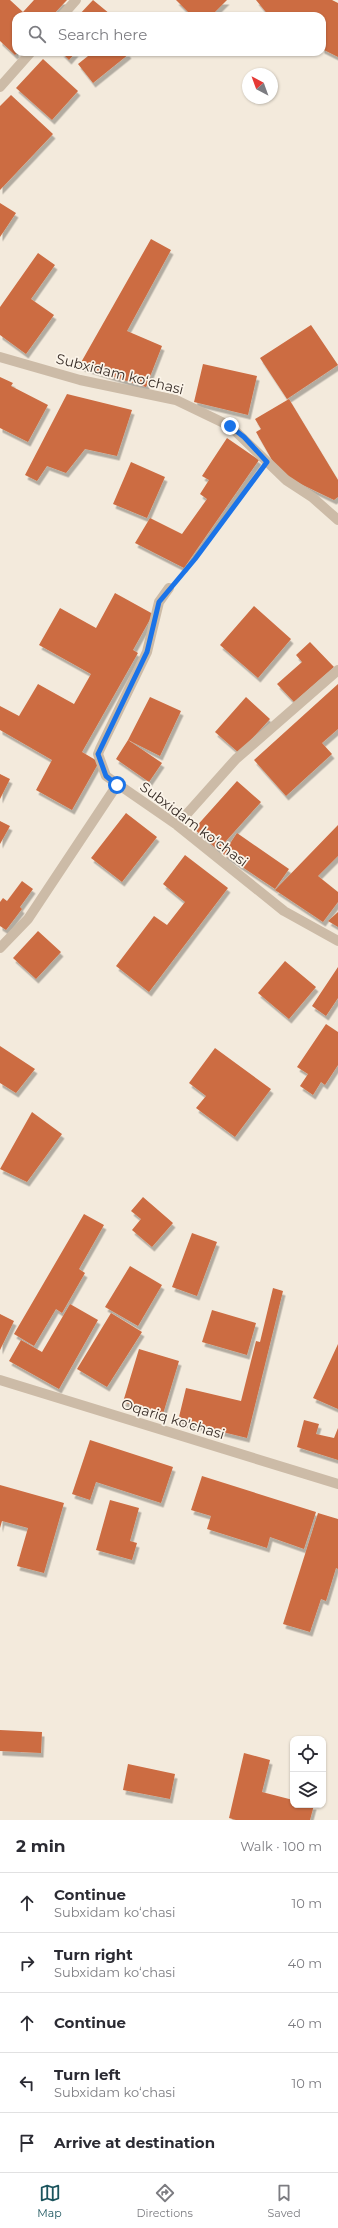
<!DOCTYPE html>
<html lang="en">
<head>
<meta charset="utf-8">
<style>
  body { margin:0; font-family:Montserrat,sans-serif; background:#f7f7f7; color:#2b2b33 }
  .controls { position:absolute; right:12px; bottom:12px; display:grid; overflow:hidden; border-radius:8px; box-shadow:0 1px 3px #0004 }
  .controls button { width:36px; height:36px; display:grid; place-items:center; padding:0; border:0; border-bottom:1px solid #e1e1e2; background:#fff; color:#2b2b33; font:20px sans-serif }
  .compass { position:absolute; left:242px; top:68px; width:36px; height:36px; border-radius:50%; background:#fff; box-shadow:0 1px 3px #0004; rotate:319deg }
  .stop { position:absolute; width:12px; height:12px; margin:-9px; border:3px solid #1a73e8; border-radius:50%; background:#fff }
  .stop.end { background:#1a73e8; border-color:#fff; box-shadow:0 1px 4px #0008 }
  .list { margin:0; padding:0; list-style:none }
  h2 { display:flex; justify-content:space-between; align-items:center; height:52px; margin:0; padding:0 16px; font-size:17px }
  h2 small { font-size:13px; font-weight:400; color:#7c7c81 }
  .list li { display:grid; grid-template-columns:26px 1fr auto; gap:12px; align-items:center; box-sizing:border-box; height:60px; padding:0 16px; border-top:1px solid #e1e1e2 }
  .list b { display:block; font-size:15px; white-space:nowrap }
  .list p { margin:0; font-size:13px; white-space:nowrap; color:#7c7c81 }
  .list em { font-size:13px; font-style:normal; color:#7c7c81 }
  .icon { flex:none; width:22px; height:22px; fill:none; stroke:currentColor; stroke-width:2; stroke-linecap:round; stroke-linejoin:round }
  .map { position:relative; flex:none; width:338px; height:1820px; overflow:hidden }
  .search { position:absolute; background:#fff; box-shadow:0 1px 3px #0004; left:12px; right:12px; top:12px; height:44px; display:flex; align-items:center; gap:10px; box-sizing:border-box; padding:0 14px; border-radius:12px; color:#7c7c81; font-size:15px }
  .sheet { height:352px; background:#fff }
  nav { display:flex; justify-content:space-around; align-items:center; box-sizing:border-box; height:56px; border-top:1px solid #e1e1e2; background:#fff; font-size:11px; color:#7c7c81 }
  nav a { display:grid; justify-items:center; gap:2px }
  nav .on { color:#1b545d }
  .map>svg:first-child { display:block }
  .building { fill:#cc6c42; filter:url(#shadow) }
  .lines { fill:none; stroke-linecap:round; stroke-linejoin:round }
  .path { stroke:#b8a591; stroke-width:2.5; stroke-dasharray:2 2; stroke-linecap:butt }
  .minor { stroke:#ccbba7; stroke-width:10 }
  .route { stroke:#1a73e8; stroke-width:5 }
  .labels { text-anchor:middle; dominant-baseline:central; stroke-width:3.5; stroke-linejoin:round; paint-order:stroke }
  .street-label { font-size:14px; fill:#392e28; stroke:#fbf4e9 }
</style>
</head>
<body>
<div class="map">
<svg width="338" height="1820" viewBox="0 0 338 1820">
  <defs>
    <filter id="shadow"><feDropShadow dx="2.5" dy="4.5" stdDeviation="0" flood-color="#0004"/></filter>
  </defs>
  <rect width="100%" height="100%" fill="#f3eadc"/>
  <path class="building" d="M0 0H10L23 12 34 0H67L52 16H16V52H18L15 55 0 41Z
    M93 0 110 14 108 16H78Z
    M176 0H227L211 16H192Z
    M256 0H332L338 3V57L322 49V16H269Z
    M61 52H76L69 60Z
    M93 52H127L129 54 93 83 78 64Z
    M43 59 78 91 52 120 16 88Z
    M11 95 53 134 0 190V106Z
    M0 203 16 213 0 237Z
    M151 239 171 250 127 331 162 346 146 387 79 366Z
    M38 253 55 265 31 299 54 315 26 354 0 335V307Z
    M311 325 338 365 287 399 260 358Z
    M203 364 257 376 248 415 194 402Z
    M0 377 13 383 11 386 48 405 28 442 0 428Z
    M67 394 132 410 117 456 85 449 66 473 47 466 37 481 25 475Z
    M289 399 338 480V497L334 500 280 474 256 432 261 429 255 419Z
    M227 438 259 460 184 568 135 543 150 518 182 534 207 499 200 494 209 480 202 476Z
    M131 462 165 477 147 518 113 504Z
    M115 593 153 614 133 650 138 653 82 752 99 762 72 810 36 790 52 760 0 730V706L19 716 38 684 74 704 91 674 39 645 60 608 96 628Z
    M254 606 291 639 258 678 220 645Z
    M310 642 334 667 294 702 277 684 302 662 296 655Z
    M338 684V729L322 743 332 754 286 796 254 760Z
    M150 697 181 711 160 756 128 740 162 763 149 782 116 759 128 740Z
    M246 697 270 719 239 753 215 732Z
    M0 774 10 779 0 799Z
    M237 781 261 802 218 850 194 829Z
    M126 813 157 837 122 882 91 858Z
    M0 821 10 826 0 844Z
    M338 825V856L318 876 338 892V902L323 922 275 890Z
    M237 833 289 869 275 889 223 854Z
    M185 855 228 888 149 992 116 966 154 916 167 925 185 902 163 884Z
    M22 881 33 889 20 907 22 909 6 930 0 926V902L3 898 7 901Z
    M338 912V927L328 921Z
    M38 931 61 952 36 979 13 958Z
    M285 961 316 987 289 1019 258 993Z
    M338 967V998L326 1016 312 1006Z
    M326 1024 338 1032V1065L325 1085 321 1082 313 1095 300 1086 308 1074 297 1067Z
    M0 1046 35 1069 16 1093 0 1083Z
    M215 1048 271 1089 235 1137 196 1108 206 1096 189 1083Z
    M32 1112 62 1134 27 1182 0 1169Z
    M143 1197 173 1223 152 1247 132 1230 141 1219 131 1211Z
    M84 1214 104 1225 79 1269 85 1273 62 1313 56 1309 34 1346 14 1334Z
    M192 1233 217 1242 197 1296 172 1287Z
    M130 1266 162 1285 138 1326 105 1307Z
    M273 1288 283 1291 247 1438 178 1421 186 1388 241 1401 256 1341 260 1342Z
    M70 1304 98 1320 59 1389 9 1361 21 1340 42 1352Z
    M212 1310 256 1323 247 1355 202 1342Z
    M111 1313 142 1332 107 1387 77 1369Z
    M0 1314 14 1321 0 1350Z
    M338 1344V1409L313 1398Z
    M139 1349 179 1361 163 1414 123 1402Z
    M304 1420 319 1424 316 1434 334 1438 338 1428V1460L297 1447Z
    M90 1440 173 1467 161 1503 96 1482 90 1500 72 1494Z
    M202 1476 316 1512 304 1549 270 1537 267 1548 207 1529 211 1516 191 1510Z
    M0 1485 64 1503 44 1573 17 1566 28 1528 2 1521 0 1528Z
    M110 1500 139 1508 130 1541 137 1543 132 1560 96 1550Z
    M318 1513 338 1519V1569L336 1568 326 1601 321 1599 310 1632 283 1624Z
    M0 1730 42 1732 41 1753 0 1751Z
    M244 1753 270 1760 262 1792 293 1800V1805H314L310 1820H236L229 1818Z
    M128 1764 175 1774 170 1799 123 1790Z"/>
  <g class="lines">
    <path class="path" d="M182 574 195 559 256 478"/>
    <path class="minor" d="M62 16 76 0
      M0 87 31 52
      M0 357 80 380 176 400 230 426 286 480 312 497 338 520
      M169 588 159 602 147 652 100 749 98 754 106 776 177 825 284 911 338 941
      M177 825 236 759 338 670
      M0 948 28 919 117 785
      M0 1380 338 1484"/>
  </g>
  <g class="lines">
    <path class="route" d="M117 785 106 776 98 754 147 652 159 602 195 559 267 462 244 437 230 426"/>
  </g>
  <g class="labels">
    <g class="street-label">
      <text transform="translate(120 374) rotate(14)">Subxidam koʻchasi</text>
      <text transform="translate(194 824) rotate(37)">Subxidam koʻchasi</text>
      <text transform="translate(173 1419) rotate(17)">Oqariq ko'chasi</text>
    </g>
  </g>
</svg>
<div class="controls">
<button><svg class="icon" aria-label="locate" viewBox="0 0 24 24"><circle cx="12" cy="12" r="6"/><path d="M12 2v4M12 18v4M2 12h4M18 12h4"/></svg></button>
<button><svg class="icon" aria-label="layers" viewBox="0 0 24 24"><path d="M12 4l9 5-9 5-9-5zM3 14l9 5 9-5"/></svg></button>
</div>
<svg class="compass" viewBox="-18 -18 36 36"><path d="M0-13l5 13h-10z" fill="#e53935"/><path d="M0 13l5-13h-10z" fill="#7c7c81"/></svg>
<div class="stop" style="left:117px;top:785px"></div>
<div class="stop end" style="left:230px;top:426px"></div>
<div class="search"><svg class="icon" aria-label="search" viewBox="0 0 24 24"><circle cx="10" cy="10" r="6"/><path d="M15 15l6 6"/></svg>Search here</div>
</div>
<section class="sheet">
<h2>2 min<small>Walk · 100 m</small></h2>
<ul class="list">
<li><svg class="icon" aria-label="ahead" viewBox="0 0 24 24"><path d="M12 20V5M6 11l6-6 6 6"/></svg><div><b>Continue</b><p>Subxidam koʻchasi</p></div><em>10 m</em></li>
<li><svg class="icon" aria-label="right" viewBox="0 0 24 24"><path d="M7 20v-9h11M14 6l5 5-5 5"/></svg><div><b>Turn right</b><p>Subxidam koʻchasi</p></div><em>40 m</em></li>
<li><svg class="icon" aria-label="ahead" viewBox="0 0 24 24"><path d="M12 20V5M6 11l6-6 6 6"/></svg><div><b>Continue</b></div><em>40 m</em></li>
<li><svg class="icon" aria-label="left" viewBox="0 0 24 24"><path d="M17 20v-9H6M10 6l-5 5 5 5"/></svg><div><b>Turn left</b><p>Subxidam koʻchasi</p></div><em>10 m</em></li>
<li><svg class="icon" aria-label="arrive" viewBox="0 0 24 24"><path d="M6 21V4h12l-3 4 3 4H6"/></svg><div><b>Arrive at destination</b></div></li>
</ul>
</section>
<nav>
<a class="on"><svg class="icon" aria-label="map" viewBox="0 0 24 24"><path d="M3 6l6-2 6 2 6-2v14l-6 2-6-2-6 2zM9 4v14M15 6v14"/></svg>Map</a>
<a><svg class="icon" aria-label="directions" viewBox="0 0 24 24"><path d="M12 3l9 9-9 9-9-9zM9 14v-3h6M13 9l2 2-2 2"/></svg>Directions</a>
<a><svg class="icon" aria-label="saved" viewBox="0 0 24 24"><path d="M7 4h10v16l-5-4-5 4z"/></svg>Saved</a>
</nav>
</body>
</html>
